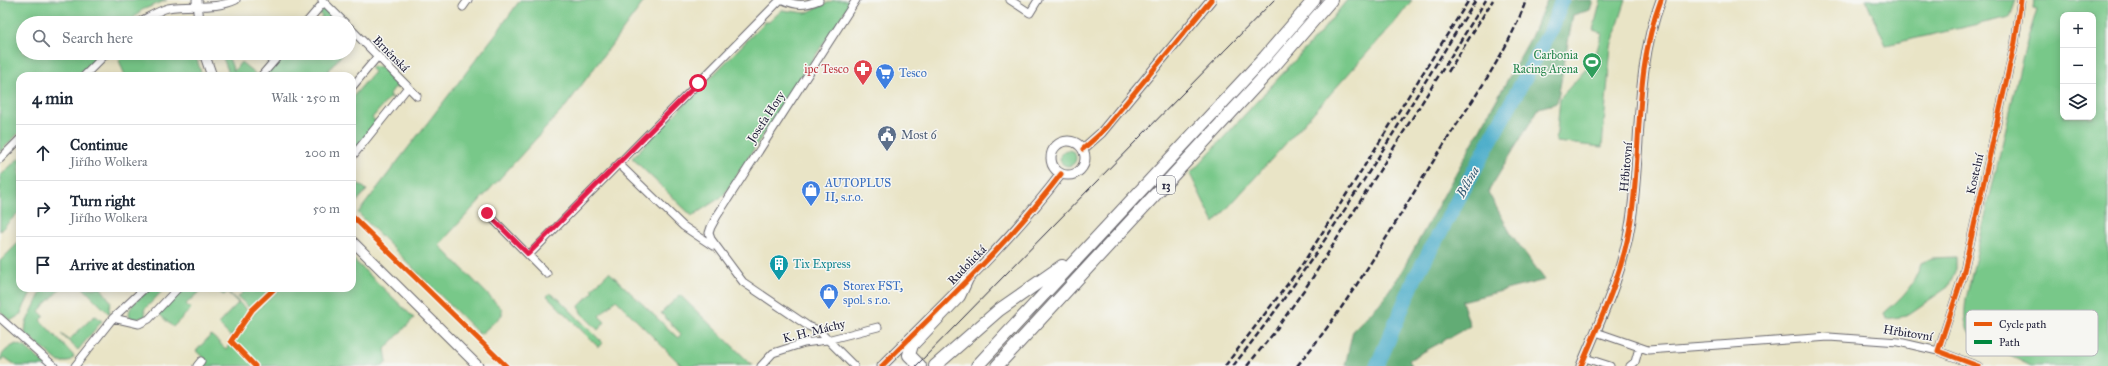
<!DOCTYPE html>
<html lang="en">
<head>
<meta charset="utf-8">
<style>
  body { margin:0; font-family:"IM FELL Great Primer",serif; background:#f2f2f3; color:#1f2937 }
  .controls { position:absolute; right:12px; top:12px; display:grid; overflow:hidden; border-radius:8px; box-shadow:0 2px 10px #0003 }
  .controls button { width:36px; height:36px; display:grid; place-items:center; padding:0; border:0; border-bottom:1px solid #e0e1e3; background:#fff; color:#1f2937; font:20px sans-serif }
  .stop { position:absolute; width:12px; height:12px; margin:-9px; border:3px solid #e11d48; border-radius:50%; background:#fff }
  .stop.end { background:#e11d48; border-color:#fff; box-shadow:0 1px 4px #0008 }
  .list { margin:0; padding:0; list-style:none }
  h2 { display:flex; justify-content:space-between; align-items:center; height:52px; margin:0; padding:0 16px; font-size:17px }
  h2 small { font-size:13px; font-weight:400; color:#747a83 }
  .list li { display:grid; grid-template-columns:26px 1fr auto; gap:12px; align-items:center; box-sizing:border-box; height:56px; padding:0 16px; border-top:1px solid #e0e1e3 }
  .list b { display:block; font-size:15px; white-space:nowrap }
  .list p { margin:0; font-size:13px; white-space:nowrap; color:#747a83 }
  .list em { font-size:13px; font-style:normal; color:#747a83 }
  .icon { flex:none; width:22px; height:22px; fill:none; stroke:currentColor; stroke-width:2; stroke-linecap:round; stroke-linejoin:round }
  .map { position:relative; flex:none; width:2108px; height:366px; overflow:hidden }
  .search { position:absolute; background:#fff; box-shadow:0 2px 10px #0003; left:16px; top:16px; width:340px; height:44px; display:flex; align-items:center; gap:10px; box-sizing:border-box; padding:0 14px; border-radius:22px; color:#747a83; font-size:15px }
  .panel { position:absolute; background:#fff; box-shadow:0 2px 10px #0003; left:16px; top:72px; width:340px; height:220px; border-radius:12px }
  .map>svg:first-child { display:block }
  .green { fill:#78c889; stroke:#4d7562; fill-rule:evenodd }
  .forest { fill:#62ac75; stroke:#426758 }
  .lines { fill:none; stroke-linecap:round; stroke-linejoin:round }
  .river { stroke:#4aacc9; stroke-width:15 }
  .street-casing { stroke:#68666c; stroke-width:9 }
  .secondary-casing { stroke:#68666c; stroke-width:11 }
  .highway-casing { stroke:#68666c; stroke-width:14 }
  .street { stroke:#fff; stroke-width:7 }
  .secondary { stroke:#fff; stroke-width:9 }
  .highway { stroke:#fff; stroke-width:12 }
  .tram { stroke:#22223b; stroke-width:1 }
  .rail { stroke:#22223b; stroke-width:2.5; stroke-dasharray:6 3; stroke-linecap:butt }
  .quiet { stroke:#00873e; stroke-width:4; stroke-dasharray:8 4; stroke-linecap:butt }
  .cycleway-casing { stroke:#f6f6f2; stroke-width:8 }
  .cycleway { stroke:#e8590c; stroke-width:5 }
  .route { stroke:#e11d48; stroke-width:5 }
  .labels { text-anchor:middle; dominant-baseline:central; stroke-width:3; stroke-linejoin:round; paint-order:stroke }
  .shield { fill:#f6f6f2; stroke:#626272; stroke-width:1 }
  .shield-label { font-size:11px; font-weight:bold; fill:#22223b }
  .street-label { font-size:12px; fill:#22223b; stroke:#f6f6f2 }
  .leisure-label { font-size:12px; fill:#27864d; stroke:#f6f6f2; text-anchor:end }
  .health-label { font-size:12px; fill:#be3a42; stroke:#f6f6f2; text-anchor:end }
  .shop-label { font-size:12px; fill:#366cbe; stroke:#f6f6f2; text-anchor:start }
  .service-label { font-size:12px; fill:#4e5e75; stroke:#f6f6f2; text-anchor:start }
  .culture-label { font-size:12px; fill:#0d838f; stroke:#f6f6f2; text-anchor:start }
  .water-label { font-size:13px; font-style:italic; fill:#325974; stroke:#f6f6f2 }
  .key { fill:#f6f6f2; stroke:#b6b6bb; stroke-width:1 }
  .key-label { font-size:11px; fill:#22223b }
</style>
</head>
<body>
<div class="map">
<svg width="2108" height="366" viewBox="0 0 2108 366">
  <rect width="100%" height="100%" fill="#f6f6f2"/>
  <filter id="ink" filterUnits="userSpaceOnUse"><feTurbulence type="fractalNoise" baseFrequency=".025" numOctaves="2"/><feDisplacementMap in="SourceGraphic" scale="8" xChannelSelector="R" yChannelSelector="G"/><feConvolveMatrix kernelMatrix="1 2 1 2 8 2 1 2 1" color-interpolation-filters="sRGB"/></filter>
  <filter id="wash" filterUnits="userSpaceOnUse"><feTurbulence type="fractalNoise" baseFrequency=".012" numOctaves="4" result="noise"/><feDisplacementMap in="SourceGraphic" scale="16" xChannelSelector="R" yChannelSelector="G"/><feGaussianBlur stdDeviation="0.9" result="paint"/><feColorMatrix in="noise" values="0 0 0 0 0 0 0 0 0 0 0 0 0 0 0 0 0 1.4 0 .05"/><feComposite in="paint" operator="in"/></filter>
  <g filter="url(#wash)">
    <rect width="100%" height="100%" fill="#e9e4c6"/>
    <path class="green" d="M0 0H167L142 10 128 23H23V53H97L92 63 78 76H20V132L0 152Z
      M520 0H645L566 106 439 245 502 309V315L481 334 478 333 358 213 498 31Z
      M834 0H852L723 196 692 216 632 158 765 22H769L782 10 806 13Z
      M1347 0H1412L1396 21 1214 223 1190 174 1321 32Z
      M1601 0H1626L1611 46 1602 147 1556 142 1560 98 1594 60 1602 33 1593 30Z
      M1866 0H2016L2010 17 1886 45Z
      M2034 0H2108V366H2031L1975 339C1963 328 1964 314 1966 299L2023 55 2037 9 2033 8ZM2063 15H2093V117H2063Z
      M324 10 331 14 340 23H317L322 16 318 12Z
      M126 53H195L202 76H125L119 60Z
      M221 53H227L234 71 241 62 258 76H230Z
      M284 53H343L324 76H264Z
      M372 66C375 67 379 66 382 67 389 70 397 83 398 89L395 87 389 95 395 100 390 97 372 118 378 123 352 154V98L374 72 370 68Z
      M1060 158a8 8 0 1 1 16 0a8 8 0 1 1-16 0Z
      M20 157V196L18 198 20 201V211L0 231V176Z
      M352 179 367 190 352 207Z
      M20 241V288H33L20 315 10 321 0 311V261Z
      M1956 257V269L1948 287 1906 316 1886 319 1884 313C1902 297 1914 287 1921 263L1932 258Z
      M352 258 414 318 385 349 387 362 383 366H202L206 360 196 351 211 335 226 349 254 313 280 288H352Z
      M609 272 678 338 681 334 661 313 680 295 752 365 682 366 616 300 599 316 605 322 598 330 581 313 579 306 594 291 592 289Z
      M43 288H61L39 311 44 316 40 320 73 355 74 357 68 362H59L25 333 26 323Z
      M83 288H101L111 302 109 308 110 313H108Z
      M151 288H165L144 310 146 316 137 319 130 318C125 306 143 296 151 288Z
      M184 288H203L186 304 191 309 173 327 159 314Z
      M224 288 249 312 231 337 218 324 238 303 227 292 224 295 219 292Z
      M247 288H273L252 310 238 297Z
      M550 293 559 299 603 343 598 347 547 296Z
      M96 316 102 321 78 350 61 334 69 340 93 317Z
      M16 344 25 347 47 366H17L4 357 0 363C0 353 8 348 16 344Z"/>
    <path class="forest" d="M1547 0H1593L1590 10 1573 15 1557 103 1539 108 1488 192 1511 234 1545 280 1462 301 1470 326 1409 360 1412 366H1345L1353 330 1380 303 1399 276 1530 39Z"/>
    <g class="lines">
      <path class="river" d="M1377 366 1415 278 1552 28 1562 0"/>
    </g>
  </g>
  <g filter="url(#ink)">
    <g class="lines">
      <g class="street-casing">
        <path id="street" d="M322 0 345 23
          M783 0C797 6 805 6 819 0
          M1010 0 1030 13 1038 0
          M463 7 468 0
          M137 23C147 18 157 11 168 8 191 4 215 10 236 0
          M306 23 324 2
          M349 27 417 96
          M262 75 281 53
          M84 76 107 53
          M352 87 378 56
          M352 157 408 87
          M0 159 20 139
          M619 164 683 226 713 246
          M487 213 547 274
          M529 255 780 0
          M0 318 54 366
          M113 318 139 324 149 319 178 288
          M1596 332 1648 350 1829 337 1899 342 1938 351 1978 366
          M1938 351 1963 275 2015 42 2021 0
          M1585 358 1610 366
          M75 366 113 318 145 288
          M197 366 201 361
          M761 366 773 353 804 343 827 340 878 327
          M854 366 818 330 808 326 743 282 711 239 709 233 711 227 717 216 856 0
          M1630 366 1635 362 1639 348"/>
      </g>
      <g class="secondary-casing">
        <path id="secondary" d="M197 0 199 23
          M204 53 212 76
          M1051 158a17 17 0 1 1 34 0a17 17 0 1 1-34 0Z
          M1083 149 1101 133 1211 0
          M352 241 478 366
          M882 366C943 304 1008 244 1061 174
          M1581 366C1602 316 1623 273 1631 220 1642 147 1634 69 1661 0"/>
      </g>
      <g class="highway-casing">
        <path id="highway" d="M920 366 909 355 912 345 959 296 966 281
          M935 366 999 310 1062 266
          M977 366 1265 57 1314 0
          M997 366 1274 66 1331 0"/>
      </g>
      <use href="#street" class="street"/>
      <use href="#secondary" class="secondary"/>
      <use href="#highway" class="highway"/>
      <path class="tram" d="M916 366 1274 0"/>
      <path class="rail" d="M1448 72 1493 0
        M1225 366 1300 268 1469 0
        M1233 366C1325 251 1398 124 1476 0
        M1247 366 1273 334 1313 277 1486 0
        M1297 366C1351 302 1391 228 1436 157 1466 108 1508 54 1526 0"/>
      <path class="quiet" d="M2035 337 2079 346 2086 340"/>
      <g class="cycleway-casing">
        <path id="cycleway" d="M1083 149 1101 133 1211 0
          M352 216 506 366
          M255 366 231 341 252 310 275 288
          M882 366C943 304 1008 244 1061 174
          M1581 366C1602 316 1623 273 1631 220 1642 147 1634 69 1661 0
          M1978 366 1938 351 1963 275 2015 42 2021 0"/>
      </g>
      <use href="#cycleway" class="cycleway"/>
    </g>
  </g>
  <g class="lines" filter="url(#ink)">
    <path class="route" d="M487 213 528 254 698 83"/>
  </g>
  <defs>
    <g id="stadium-pin" transform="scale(1)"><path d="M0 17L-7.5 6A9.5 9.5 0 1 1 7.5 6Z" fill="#2e9e5b" stroke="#f6f6f2"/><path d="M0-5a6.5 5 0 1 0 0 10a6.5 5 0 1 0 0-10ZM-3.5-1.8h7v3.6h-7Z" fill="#fff"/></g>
    <g id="pharmacy-pin" transform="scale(1)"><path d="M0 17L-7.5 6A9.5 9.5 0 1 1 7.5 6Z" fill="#e0444e" stroke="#f6f6f2"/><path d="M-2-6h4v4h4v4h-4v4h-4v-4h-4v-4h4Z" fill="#fff"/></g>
    <g id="supermarket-pin" transform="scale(1)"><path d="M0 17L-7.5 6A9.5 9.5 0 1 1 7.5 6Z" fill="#3f7fe0" stroke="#f6f6f2"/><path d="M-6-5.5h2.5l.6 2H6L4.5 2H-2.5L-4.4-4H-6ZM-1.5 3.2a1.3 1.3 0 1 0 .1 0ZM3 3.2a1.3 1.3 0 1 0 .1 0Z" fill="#fff"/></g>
    <g id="civic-pin" transform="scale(1)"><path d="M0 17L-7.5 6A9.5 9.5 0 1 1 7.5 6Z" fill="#5c6f8a" stroke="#f6f6f2"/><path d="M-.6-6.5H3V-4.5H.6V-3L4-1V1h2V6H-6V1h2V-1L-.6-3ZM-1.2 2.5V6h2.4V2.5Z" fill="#fff"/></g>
    <g id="shop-pin" transform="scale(1)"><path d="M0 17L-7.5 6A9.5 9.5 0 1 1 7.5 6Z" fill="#3f7fe0" stroke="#f6f6f2"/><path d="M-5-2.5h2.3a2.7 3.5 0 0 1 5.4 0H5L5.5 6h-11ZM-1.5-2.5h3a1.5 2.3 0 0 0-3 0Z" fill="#fff"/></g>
    <g id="building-pin" transform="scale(1)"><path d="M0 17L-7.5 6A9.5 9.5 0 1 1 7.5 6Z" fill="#0f9aa8" stroke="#f6f6f2"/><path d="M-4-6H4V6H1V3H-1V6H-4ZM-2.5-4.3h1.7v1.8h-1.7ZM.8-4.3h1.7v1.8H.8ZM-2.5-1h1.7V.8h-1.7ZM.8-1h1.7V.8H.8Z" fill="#fff"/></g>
  </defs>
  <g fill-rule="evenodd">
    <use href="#stadium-pin" x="1592" y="62"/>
    <use href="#pharmacy-pin" x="863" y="69"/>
    <use href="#supermarket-pin" x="885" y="73"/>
    <use href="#civic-pin" x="887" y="135"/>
    <use href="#shop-pin" x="811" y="190"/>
    <use href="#building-pin" x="779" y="264"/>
    <use href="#shop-pin" x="829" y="293"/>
  </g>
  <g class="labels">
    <rect class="shield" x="1157" y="176" width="18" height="18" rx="3"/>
    <g class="shield-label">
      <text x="1166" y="185">13</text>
    </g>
    <g class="street-label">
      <text transform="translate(391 54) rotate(45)">Brněnská</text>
      <text transform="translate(766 117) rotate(-57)">Josefa Hory</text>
      <text transform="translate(1626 167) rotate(-85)">Hřbitovní</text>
      <text transform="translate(1975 174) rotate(-77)">Kostelní</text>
      <text transform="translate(967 265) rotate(-46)">Rudolická</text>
      <text transform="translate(814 331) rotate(-14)">K. H. Máchy</text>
      <text transform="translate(1908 333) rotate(9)">Hřbitovní</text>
    </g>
    <g class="leisure-label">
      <text x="1578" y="55">Carbonia<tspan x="1578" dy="14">Racing Arena</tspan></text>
    </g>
    <g class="health-label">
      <text x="849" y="69">ipc Tesco</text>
    </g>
    <g class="shop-label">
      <text x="899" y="73">Tesco</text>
      <text x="825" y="183">AUTOPLUS<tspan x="825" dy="14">II, s.r.o.</tspan></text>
      <text x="843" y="286">Storex FST,<tspan x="843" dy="14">spol. s r.o.</tspan></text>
    </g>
    <g class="service-label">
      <text x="901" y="135">Most 6</text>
    </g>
    <g class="culture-label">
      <text x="793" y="264">Tix Express</text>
    </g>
    <g class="water-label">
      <text transform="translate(1468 182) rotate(-61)">Bílina</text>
    </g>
  </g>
  <rect x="1966" y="310" width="132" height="46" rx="6" class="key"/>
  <rect x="1974" y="322" width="18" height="4" fill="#e8590c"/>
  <rect x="1974" y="340" width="18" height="4" fill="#00873e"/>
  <g class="key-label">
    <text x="1999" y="328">Cycle path</text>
    <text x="1999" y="346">Path</text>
  </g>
</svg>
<div class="controls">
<button>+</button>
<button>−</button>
<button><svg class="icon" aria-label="layers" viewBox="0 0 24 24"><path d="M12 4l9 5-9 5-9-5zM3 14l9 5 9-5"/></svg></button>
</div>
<div class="stop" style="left:698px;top:83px"></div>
<div class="stop end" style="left:487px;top:213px"></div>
<div class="search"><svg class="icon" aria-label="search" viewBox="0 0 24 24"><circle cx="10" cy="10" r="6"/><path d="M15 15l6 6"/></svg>Search here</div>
<section class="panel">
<h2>4 min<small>Walk · 250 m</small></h2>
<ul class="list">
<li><svg class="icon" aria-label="ahead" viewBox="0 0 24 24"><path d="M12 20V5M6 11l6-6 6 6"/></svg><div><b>Continue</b><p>Jiřího Wolkera</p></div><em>200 m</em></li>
<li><svg class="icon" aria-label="right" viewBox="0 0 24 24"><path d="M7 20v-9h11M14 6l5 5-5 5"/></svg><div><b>Turn right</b><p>Jiřího Wolkera</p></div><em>50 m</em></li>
<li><svg class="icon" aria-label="arrive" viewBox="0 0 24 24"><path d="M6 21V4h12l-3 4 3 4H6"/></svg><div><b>Arrive at destination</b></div></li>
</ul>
</section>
</div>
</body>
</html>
